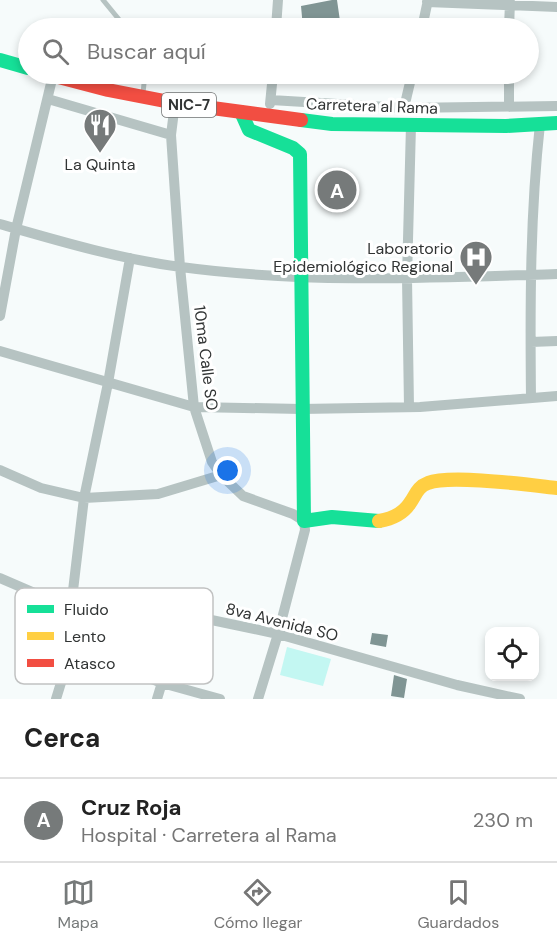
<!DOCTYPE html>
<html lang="es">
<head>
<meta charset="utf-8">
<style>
  body { margin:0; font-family:"DM Sans",sans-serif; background:#f6f6f6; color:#222 }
  .controls { position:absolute; right:18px; bottom:18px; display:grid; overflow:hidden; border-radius:12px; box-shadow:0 3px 9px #0003 }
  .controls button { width:54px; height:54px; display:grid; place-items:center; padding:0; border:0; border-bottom:2px solid #e0e0e0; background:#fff; color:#222; font:30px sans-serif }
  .you { position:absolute; left:228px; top:471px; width:21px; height:21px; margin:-15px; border:4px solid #fff; border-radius:50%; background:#1a73e8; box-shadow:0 0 0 9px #1a73e833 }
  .badge { display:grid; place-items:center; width:39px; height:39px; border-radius:50%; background:#767a7a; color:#fff; font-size:20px; font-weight:700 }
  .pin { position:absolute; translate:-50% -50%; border:3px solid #fff; box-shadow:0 2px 6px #0006 }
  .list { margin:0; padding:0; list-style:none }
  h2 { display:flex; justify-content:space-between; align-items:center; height:78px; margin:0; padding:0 24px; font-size:26px }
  h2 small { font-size:20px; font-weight:400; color:#767676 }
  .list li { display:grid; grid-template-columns:39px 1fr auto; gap:18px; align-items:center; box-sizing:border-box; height:84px; padding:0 24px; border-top:2px solid #e0e0e0 }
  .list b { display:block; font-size:22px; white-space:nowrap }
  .list p { margin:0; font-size:20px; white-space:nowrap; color:#767676 }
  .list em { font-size:20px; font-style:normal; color:#767676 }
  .icon { flex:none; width:33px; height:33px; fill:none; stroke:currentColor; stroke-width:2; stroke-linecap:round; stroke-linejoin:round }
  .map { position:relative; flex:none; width:557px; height:699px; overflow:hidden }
  .search { position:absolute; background:#fff; box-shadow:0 3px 9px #0003; left:18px; right:18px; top:18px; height:66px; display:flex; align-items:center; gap:15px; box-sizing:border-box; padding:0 21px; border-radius:33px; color:#767676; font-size:22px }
  .sheet { height:162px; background:#fff }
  nav { display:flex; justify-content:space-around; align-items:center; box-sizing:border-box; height:84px; border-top:2px solid #e0e0e0; background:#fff; font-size:16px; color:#767676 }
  nav a { display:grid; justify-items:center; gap:3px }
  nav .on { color:#767a7a }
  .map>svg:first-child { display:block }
  .green { fill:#c3f7f2 }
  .building { fill:#809594 }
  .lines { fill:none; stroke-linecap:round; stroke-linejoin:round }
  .lane { stroke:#b6c3c2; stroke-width:5 }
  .street { stroke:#b6c3c2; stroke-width:10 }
  .fast { stroke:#16e098; stroke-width:14 }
  .slow { stroke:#ffcf43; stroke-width:14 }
  .jam { stroke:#f24e42; stroke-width:14 }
  .labels { text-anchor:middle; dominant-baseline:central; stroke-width:6; stroke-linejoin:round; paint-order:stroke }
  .shield { fill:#fff; stroke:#6f7171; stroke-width:1.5 }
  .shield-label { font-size:15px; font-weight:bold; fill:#313434 }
  .street-label { font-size:16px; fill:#313434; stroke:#fff }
  .poi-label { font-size:16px; fill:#313434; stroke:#fff }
  .key { fill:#fff; stroke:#c1c2c2; stroke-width:1.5 }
  .key-label { font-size:16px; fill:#313434 }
</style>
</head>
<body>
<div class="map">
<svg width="557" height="699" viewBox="0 0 557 699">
  <rect width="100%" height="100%" fill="#f6fbfb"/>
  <path class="green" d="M287 647 331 659 323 686 280 675Z"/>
  <path class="building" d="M332 0H337L341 28H303L301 6Z
    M372 633 388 635 386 647 370 644Z
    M394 675 407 679 404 698 391 696Z"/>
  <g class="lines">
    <path class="lane" d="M103 0 126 28
      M143 93 145 74"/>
    <path class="street" d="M427 2 557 7
      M276 28 278 0
      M422 28 428 0
      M509 28 510 2
      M48 99 171 135
      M271 100 404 108 557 106
      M175 103 171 135 180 267 194 407 212 462 221 475 243 496 293 514 304 521 305 530 278 634 258 699
      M270 104 273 74
      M509 107V74
      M404 108 412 74
      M0 224C59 241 120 259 181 267 306 284 432 278 557 274
      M0 316 16 229 53 75
      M531 342 557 341
      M0 351 194 407 301 409 420 407 557 396
      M531 398C530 306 530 215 540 124
      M409 407 407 278 411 125
      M0 470 41 488 84 498 158 494 221 475
      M0 578 37 594 183 614 278 634 457 685 520 699
      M37 594 65 628 72 647 56 699
      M65 628 72 599 84 498 108 383 130 258
      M72 647 162 683 220 699
      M157 699 183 614"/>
    <path class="fast" d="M0 60 28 68
      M241 112 249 130 293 148 300 154 304 521 332 517 379 521
      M301 120 332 124 506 126 557 123"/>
    <path class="slow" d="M379 521C391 519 403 514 410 503 416 495 417 487 428 483 450 474 530 485 557 488"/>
    <path class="jam" d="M47 74 108 90 175 103 301 120"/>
  </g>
  <defs>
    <g id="restaurant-pin" transform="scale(1.725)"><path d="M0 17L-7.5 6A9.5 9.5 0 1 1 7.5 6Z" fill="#767a7a" stroke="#fff"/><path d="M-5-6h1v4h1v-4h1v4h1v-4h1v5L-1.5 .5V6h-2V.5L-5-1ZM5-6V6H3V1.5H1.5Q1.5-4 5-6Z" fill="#fff"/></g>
    <g id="hospital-pin" transform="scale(1.725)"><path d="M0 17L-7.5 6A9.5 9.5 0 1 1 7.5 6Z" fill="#767a7a" stroke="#fff"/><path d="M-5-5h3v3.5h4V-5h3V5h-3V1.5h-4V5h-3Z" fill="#fff"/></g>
  </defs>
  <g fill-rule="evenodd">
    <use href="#restaurant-pin" x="100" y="125"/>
    <use href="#hospital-pin" x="476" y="257"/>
  </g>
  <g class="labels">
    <rect class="shield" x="162" y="93" width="54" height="24" rx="4.5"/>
    <g class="shield-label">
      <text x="189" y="105">NIC-7</text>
    </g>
    <g class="street-label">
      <text transform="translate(372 106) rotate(2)">Carretera al Rama</text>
      <text transform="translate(206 358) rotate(83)">10ma Calle SO</text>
      <text transform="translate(282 622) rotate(14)">8va Avenida SO</text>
    </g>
    <g class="poi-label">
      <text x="100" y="164">La Quinta</text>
      <text x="453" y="248" text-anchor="end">Laboratorio<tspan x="453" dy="18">Epidemiológico Regional</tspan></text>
    </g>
  </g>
  <rect x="15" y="588" width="198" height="96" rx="9" class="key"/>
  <rect x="27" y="605" width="27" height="8" fill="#16e098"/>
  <rect x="27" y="632" width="27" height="8" fill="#ffcf43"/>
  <rect x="27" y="659" width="27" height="8" fill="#f24e42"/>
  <g class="key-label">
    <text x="64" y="615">Fluido</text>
    <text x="64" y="642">Lento</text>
    <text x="64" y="669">Atasco</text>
  </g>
</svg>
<div class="controls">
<button><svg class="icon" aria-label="locate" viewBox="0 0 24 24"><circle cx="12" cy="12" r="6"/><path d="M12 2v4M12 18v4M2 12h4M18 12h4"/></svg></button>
</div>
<div class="you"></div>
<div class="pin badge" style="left:337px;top:190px">A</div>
<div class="search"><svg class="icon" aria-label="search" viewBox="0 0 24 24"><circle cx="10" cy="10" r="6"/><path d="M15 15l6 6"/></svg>Buscar aquí</div>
</div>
<section class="sheet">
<h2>Cerca<small></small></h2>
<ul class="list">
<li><span class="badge">A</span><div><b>Cruz Roja</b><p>Hospital · Carretera al Rama</p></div><em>230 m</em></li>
</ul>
</section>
<nav>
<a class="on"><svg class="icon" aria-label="map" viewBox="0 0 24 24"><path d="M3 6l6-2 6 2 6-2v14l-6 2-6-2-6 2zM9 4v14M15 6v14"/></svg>Mapa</a>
<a><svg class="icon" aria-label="directions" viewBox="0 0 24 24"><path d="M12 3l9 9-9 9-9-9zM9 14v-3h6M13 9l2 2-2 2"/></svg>Cómo llegar</a>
<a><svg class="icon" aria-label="saved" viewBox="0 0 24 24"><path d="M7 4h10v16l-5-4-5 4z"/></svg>Guardados</a>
</nav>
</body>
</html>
